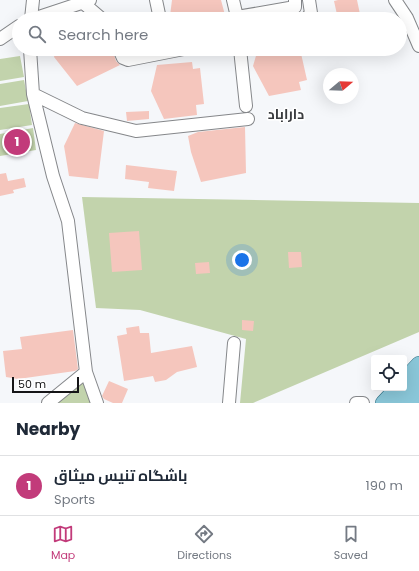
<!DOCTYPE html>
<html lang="en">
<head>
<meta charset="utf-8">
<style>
  body { margin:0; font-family:Poppins,Cairo,sans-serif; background:#f6f6f7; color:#1f2937 }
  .controls { position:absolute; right:12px; bottom:12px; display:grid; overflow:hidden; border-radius:4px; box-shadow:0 4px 16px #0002 }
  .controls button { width:36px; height:36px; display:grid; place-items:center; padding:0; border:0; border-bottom:1px solid #e0e1e3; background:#fff; color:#1f2937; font:20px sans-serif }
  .compass { position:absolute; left:323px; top:68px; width:36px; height:36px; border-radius:50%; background:#fff; box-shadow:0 4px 16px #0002; rotate:71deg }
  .scale { position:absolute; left:12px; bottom:10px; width:67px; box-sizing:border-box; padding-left:4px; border:2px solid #151517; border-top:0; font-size:11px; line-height:14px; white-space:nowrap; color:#151517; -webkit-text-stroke:3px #fff; paint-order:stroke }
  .you { position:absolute; left:242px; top:260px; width:14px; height:14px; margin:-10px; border:3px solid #fff; border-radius:50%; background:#1a73e8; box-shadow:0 0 0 6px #1a73e833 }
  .badge { display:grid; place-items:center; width:26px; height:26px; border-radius:50%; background:#c23b7a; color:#fff; font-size:13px; font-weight:700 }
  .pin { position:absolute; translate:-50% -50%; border:2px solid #fff; box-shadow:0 1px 4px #0006 }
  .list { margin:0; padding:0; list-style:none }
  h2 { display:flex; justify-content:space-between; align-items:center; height:52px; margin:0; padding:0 16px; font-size:17px }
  h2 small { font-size:13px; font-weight:400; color:#747a83 }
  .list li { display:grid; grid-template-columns:26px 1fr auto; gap:12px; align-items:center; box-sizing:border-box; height:60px; padding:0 16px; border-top:1px solid #e0e1e3 }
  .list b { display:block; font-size:15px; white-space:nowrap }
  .list p { margin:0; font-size:13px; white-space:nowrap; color:#747a83 }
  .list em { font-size:13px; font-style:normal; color:#747a83 }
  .icon { flex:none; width:22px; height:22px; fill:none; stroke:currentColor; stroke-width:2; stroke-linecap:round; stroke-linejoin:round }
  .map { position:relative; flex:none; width:419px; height:403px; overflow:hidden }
  .search { position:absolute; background:#fff; box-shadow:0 4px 16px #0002; left:12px; right:12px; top:12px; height:44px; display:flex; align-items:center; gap:10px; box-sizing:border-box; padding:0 14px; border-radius:22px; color:#747a83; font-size:15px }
  .sheet { height:112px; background:#fff }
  nav { display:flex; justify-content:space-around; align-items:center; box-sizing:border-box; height:56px; border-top:1px solid #e0e1e3; background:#fff; font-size:11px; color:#747a83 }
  nav a { display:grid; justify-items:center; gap:2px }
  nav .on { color:#c23b7a }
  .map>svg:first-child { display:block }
  .green { fill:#c2d3ac }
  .building { fill:#f5c6bd }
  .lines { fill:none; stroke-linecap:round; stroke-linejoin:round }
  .minor-casing { stroke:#85878a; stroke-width:14 }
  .major-casing { stroke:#2e7185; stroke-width:16 }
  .minor { stroke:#fff; stroke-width:12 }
  .major { stroke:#8ac7d9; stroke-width:15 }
  .labels { text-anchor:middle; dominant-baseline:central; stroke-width:3; stroke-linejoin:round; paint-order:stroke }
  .neighbourhood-label { font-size:14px; font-weight:bold; fill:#3a3c3f; stroke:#fff }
</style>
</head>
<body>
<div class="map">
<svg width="419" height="403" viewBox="0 0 419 403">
  <rect width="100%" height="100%" fill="#f5f7fa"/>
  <path class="green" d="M20 56 24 77 0 81V59Z
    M24 80 28 101 0 106V84Z
    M29 104 32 125 0 130V108Z
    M33 128 36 150 0 156V134Z
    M82 197 419 203V332L253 403H240L246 339 140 310 96 308Z
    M84 381 91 403H56Z"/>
  <path class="building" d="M172 0H221L226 19H172L170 16Z
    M338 0H357L361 19H338L334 1Z
    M56 49H112L116 61 120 65 77 86 54 57Z
    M258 49H300L307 80 299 82 301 90 269 96 253 66Z
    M192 62 193 69 200 68 204 104 196 105 197 115 164 119 151 91 157 65Z
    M149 111V119L127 121 126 112Z
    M75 123 104 131 98 179 69 176 64 146Z
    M245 127 246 173 201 182 191 152 188 136 198 132Z
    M126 165 177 171 174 191 148 188 149 182 125 179Z
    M6 173 8 181 24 178 26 187 13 190 14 193 0 196V174Z
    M139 231 142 270 112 272 109 233Z
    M288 252H301L302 267 289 268Z
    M209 262 210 273 196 274 195 263Z
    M242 320 254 321 253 331 242 330Z
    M139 326 140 333H149L151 353 192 346 197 367 177 372 166 380 155 382 153 376 124 381 117 336 127 334 126 328Z
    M73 330 78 369 75 371 18 379 6 377 3 351 22 349 20 337Z
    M109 381 128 389 122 403H113L104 399 102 396Z"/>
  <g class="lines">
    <g class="minor-casing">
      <path id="minor" d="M156 0 160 19
        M233 0 237 17 295 7V0
        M395 0 407 18 419 46
        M82 2 102 19
        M31 19 33 0
        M33 19 90 0
        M306 19 311 13 309 0
        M0 39 19 26
        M30 49 33 94 53 176 68 221 86 372
        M119 49 123 58 128 60 184 49
        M240 49 246 106
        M33 94 82 118 136 131 248 119
        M48 403 86 372 97 403
        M229 403 234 343
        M356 403H363"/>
    </g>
    <g class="major-casing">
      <path id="major" d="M404 380 419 364
        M383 403 397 388
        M398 403 419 382
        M414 403 419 398"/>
    </g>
    <use href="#minor" class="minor"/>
    <use href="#major" class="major"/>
  </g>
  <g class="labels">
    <g class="neighbourhood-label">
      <text x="286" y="114">داراباد</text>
    </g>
  </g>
</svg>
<div class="controls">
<button><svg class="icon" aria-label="locate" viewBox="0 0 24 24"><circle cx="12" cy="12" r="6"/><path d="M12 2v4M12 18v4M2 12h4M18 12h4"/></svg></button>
</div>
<svg class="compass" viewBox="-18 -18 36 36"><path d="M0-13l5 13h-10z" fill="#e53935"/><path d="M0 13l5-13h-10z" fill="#747a83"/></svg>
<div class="scale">50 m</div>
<div class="you"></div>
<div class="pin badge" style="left:17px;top:142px">1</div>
<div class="search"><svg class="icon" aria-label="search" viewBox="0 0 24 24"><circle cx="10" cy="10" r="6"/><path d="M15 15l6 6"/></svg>Search here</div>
</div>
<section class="sheet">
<h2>Nearby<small></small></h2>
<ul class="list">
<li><span class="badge">1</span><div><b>باشگاه تنيس ميثاق</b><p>Sports</p></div><em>190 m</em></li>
</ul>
</section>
<nav>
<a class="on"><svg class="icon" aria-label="map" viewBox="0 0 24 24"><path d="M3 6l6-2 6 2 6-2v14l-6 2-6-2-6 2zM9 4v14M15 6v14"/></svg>Map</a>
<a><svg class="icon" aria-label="directions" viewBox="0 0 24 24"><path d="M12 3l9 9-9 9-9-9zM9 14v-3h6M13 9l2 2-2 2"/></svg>Directions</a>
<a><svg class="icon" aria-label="saved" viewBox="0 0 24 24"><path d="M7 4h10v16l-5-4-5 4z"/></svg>Saved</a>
</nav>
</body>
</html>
